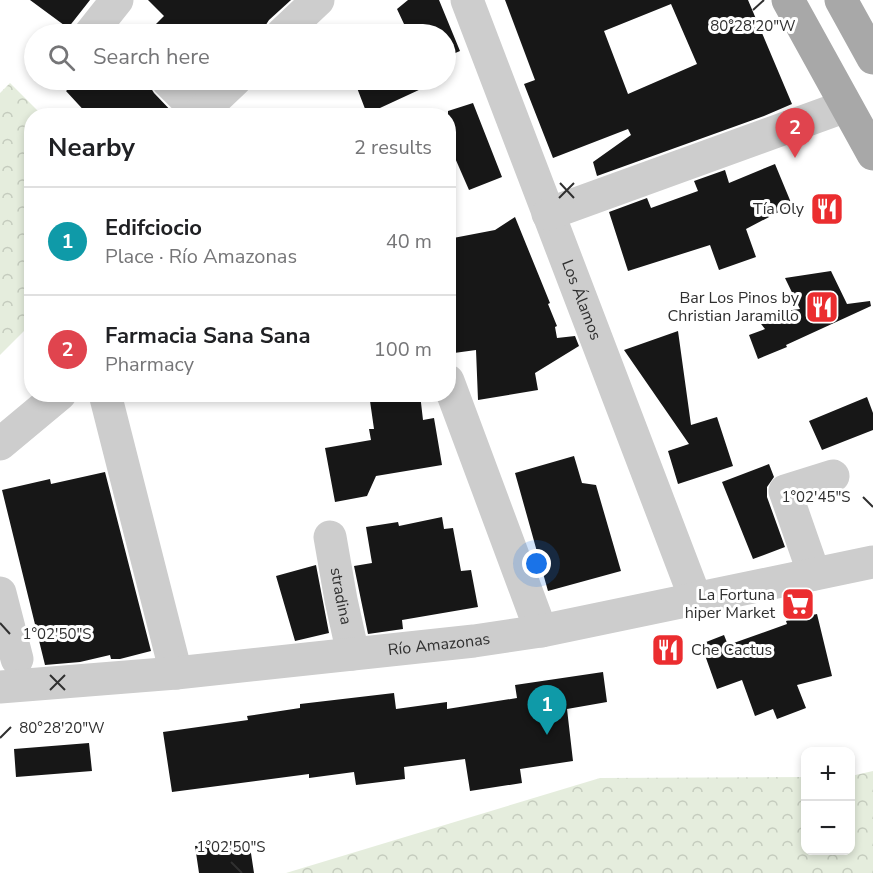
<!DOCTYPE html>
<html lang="en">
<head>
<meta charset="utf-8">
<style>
  body { margin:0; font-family:"Nunito Sans",sans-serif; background:#f2f2f2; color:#202124 }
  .controls { position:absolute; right:18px; bottom:18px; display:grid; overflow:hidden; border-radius:12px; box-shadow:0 3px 9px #0003 }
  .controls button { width:54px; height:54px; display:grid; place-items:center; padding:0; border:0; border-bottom:2px solid #e0e0e0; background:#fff; color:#202124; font:30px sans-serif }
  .you { position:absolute; left:537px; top:564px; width:21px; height:21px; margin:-15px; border:4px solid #fff; border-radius:50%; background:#1a73e8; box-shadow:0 0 0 9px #1a73e833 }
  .badge { display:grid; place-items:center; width:39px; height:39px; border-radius:50%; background:#0b8043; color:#fff; font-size:20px; font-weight:700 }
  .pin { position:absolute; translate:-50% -50px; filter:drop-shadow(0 2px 3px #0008) }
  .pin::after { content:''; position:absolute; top:32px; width:21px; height:18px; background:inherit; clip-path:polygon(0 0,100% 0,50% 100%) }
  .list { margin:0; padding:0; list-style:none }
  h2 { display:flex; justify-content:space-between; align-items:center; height:78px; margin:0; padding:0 24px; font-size:26px }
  h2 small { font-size:20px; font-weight:400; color:#757577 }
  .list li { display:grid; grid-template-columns:39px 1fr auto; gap:18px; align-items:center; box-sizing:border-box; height:108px; padding:0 24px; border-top:2px solid #e0e0e0 }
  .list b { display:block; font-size:22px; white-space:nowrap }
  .list p { margin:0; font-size:20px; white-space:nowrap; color:#757577 }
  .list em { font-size:20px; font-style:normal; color:#757577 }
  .icon { flex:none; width:33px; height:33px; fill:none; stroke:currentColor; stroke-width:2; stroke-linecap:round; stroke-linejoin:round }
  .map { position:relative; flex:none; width:873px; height:873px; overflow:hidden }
  .search { position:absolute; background:#fff; box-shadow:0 3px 9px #0003; left:24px; top:24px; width:432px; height:66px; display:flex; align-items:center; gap:15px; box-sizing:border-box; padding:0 21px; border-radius:33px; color:#757577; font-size:22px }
  .panel { position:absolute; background:#fff; box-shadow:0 3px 9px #0003; left:24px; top:108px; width:432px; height:294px; border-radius:24px }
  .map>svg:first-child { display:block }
  .park { fill:url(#park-crowns) }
  .building { fill:#171717; fill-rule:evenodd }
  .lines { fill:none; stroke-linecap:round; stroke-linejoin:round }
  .minor { stroke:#cdcdcd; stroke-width:33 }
  .major { stroke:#a8a8a8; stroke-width:33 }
  .ticks { fill:none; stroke:#303030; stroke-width:2 }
  .labels { text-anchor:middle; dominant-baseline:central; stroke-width:6; stroke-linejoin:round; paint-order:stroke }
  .poi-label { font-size:16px; fill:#303030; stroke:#fff; text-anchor:end }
  .street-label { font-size:16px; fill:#303030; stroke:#fff }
  .ticks-label { font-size:15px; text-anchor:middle; fill:#303030; stroke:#fff; stroke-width:6; stroke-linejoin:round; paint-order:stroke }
</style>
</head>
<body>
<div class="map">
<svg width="873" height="873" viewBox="0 0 873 873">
  <defs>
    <pattern id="park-crowns" width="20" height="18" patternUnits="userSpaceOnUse" patternTransform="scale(1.5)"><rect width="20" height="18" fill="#e5eddd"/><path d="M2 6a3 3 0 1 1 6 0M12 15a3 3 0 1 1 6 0" fill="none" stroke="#c5ccbe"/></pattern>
  </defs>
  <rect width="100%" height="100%" fill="#fff"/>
  <path class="park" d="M10 83 42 115 32 116 31 324 0 355V93Z
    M873 771V873H286L600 778 805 777 806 850H850L851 776Z"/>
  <path class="building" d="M30 0H90L68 28Z
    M148 0H291L269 20 260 34H149L147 33 164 16Z
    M408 0H439L460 51 446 57V34H384L404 24 397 9Z
    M505 0H748L792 104 764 116 597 176 593 162 631 135 628 129 553 158 524 84 535 80ZM671 4 697 64 628 94 604 31Z
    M78 80H149V85L154 93 176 116H89L66 91Z
    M354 80H416L421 89 367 114Z
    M473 103 502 177 469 190 448 142V111Z
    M775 164 792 205 746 229 756 257 719 270 710 245 628 271 609 212 647 198 651 208 698 191 694 181 725 170 729 183Z
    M515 217 550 303 548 304 557 326 555 327 557 338 575 336 579 346 535 373 538 390 478 400 476 350 454 353 448 323V239L495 230Z
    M831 271 847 304 870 301 871 306 786 345 787 347 758 359 749 335 765 329 754 315 800 309 785 278Z
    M678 331 691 425 717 417 733 466 678 484 668 451 689 444 624 350Z
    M369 394H420L423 420 434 418 442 465 376 476 367 496 335 502 325 448 371 440 369 429H374Z
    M867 397 873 413V430L822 450 809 421Z
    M574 456 582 483 596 485 621 571 548 591 515 473Z
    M769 464 774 477 767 487V497L785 547 753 559 722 482Z
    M105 472 151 651 120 659H111L110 655 80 662 45 665 2 490 50 479 51 484Z
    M442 517 444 529 453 528 461 571 471 570 478 607 402 620 403 629 368 634 354 566 372 563 366 527 398 522 399 526Z
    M316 565 329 633 295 641 276 576Z
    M817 614 832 676 797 685 806 708 777 719 773 709 755 716 742 680 717 689 701 644 724 635 728 645 787 624 786 621Z
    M603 672 607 702 567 709 573 761 520 769 522 783 470 791 465 759 404 767 405 779 356 785 354 772 309 778V774L172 792 163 732 248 720 247 716 300 708V704L394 693 396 709 447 702V709L517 698 515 685Z
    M89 743 92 771 16 777 14 749Z
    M249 840 254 873H199L195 846Z"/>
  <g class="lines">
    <g class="minor">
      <path id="s1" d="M467 0 696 600"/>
      <path d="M90 34 117 0"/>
      <path d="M282 34 318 0"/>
      <path d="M167 80 200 113"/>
      <path d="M197 116 235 80"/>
      <path d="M548 214 846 106"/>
      <path d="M448 381 541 631"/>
      <path d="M105 394 176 673"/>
      <path d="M0 444 60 394"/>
      <path id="s2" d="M330 537 341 600 353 654"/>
      <path d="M814 574 785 491 833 476"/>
      <path d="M0 593 17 659"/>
      <path id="s3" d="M0 687 176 673 474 641 541 631 873 562"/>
    </g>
    <path class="major" d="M788 0 873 154
      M841 0 873 58"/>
  </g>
  <path class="ticks" d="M753 10 764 0M560 183 574 198M559 198 574 183M863 497 873 507M0 623 10 634M50 675 65 690M50 690 65 675M0 738 11 727M231 862 242 873"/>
  <defs>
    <g id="restaurant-square" transform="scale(1.725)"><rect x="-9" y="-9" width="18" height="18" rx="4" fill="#eb2d2f" stroke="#fff"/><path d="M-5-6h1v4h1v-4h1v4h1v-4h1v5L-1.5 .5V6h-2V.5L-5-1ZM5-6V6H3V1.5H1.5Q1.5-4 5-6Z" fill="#fff"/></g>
    <g id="supermarket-square" transform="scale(1.725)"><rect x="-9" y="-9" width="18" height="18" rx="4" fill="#eb2d2f" stroke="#fff"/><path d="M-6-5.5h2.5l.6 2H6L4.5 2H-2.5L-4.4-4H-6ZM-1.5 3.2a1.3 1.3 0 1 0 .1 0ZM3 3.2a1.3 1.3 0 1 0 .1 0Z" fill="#fff"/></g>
  </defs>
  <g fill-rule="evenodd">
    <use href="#restaurant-square" x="827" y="209"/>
    <use href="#restaurant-square" x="822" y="307"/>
    <use href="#supermarket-square" x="798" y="604"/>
    <use href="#restaurant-square" x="668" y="650"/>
  </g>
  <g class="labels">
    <g class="poi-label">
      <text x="804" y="209">Tía Oly</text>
      <text x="799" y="298">Bar Los Pinos by<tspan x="799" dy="18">Christian Jaramillo</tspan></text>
      <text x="775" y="595">La Fortuna<tspan x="775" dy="18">hiper Market</tspan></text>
      <text x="691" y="650" text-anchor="start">Che Cactus</text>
    </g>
    <g class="street-label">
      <text stroke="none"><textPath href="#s1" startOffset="321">Los Álamos</textPath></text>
      <text stroke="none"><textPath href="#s2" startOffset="60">stradina</textPath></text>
      <text stroke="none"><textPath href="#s3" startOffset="441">Río Amazonas</textPath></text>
    </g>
  </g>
  <g class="ticks-label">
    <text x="753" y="31">80°28'20"W</text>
    <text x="816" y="502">1°02'45"S</text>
    <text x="57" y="639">1°02'50"S</text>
    <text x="62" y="733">80°28'20"W</text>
    <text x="231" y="852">1°02'50"S</text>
  </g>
</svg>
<div class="controls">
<button>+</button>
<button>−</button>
</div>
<div class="you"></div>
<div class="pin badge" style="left:547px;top:735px;background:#0f9aa8">1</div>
<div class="pin badge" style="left:795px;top:158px;background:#e0444e">2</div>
<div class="search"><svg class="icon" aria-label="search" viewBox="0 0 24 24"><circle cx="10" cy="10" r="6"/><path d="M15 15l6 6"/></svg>Search here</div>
<section class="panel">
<h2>Nearby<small>2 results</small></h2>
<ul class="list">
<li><span class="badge" style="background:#0f9aa8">1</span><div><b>Edifciocio</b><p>Place · Río Amazonas</p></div><em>40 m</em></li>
<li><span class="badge" style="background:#e0444e">2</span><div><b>Farmacia Sana Sana</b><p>Pharmacy</p></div><em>100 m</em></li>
</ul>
</section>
</div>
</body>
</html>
